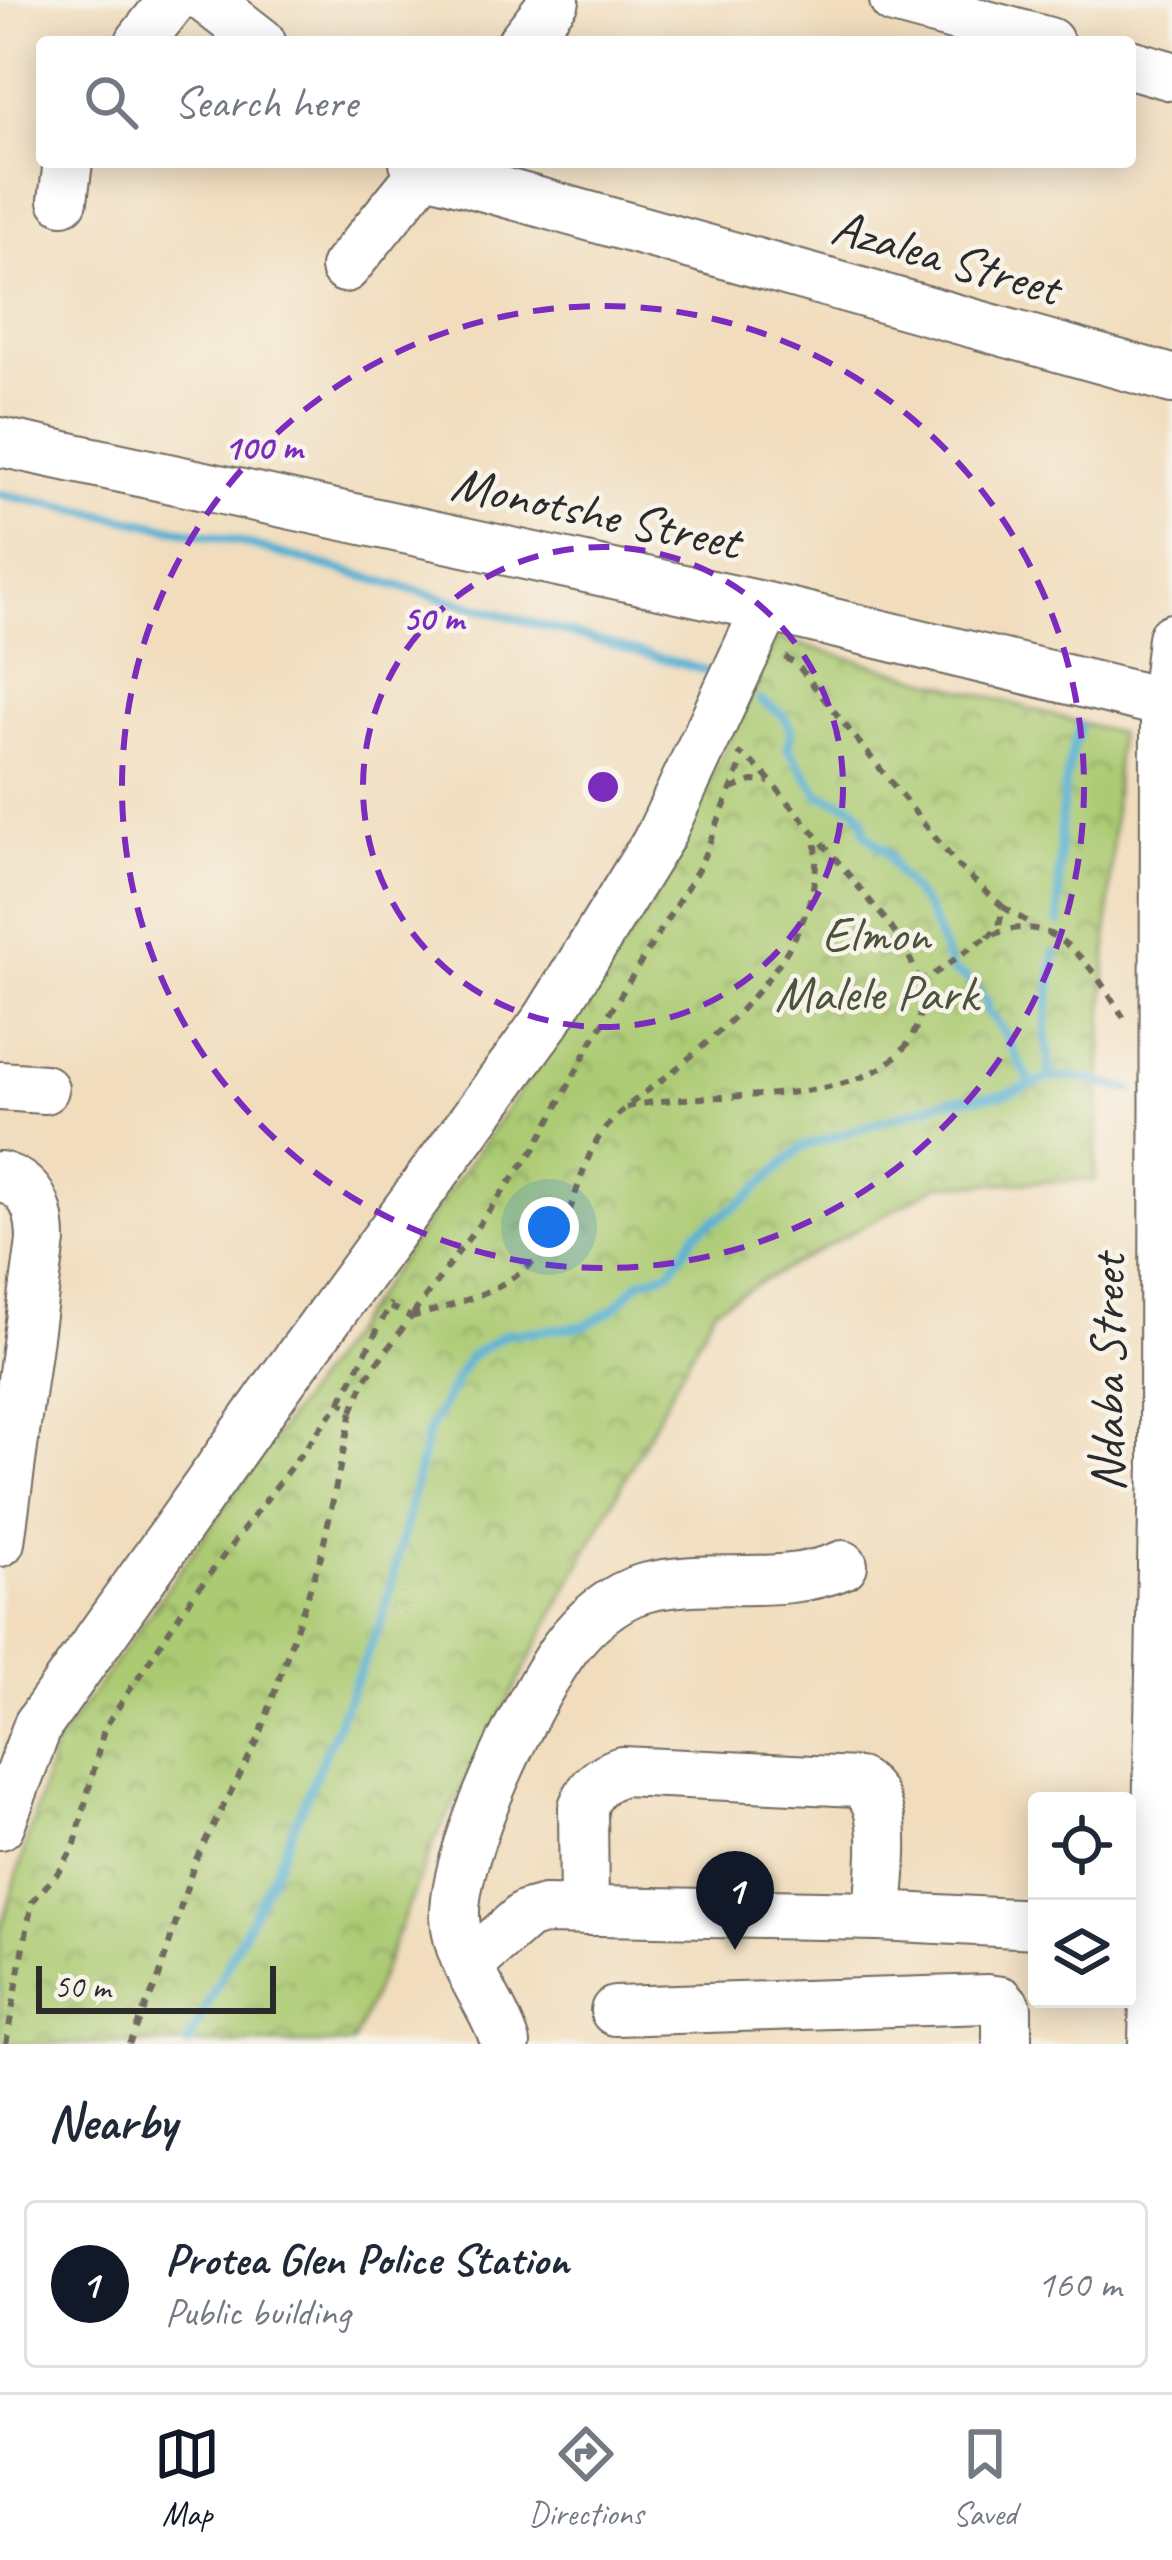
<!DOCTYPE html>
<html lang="en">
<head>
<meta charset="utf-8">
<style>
  body { margin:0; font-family:Caveat,sans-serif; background:#f6f6f7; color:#1f2937 }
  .controls { position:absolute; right:36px; bottom:36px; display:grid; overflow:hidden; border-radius:12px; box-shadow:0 6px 30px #0003 }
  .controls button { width:108px; height:108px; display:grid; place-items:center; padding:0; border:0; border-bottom:3px solid #e0e1e3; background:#fff; color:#1f2937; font:60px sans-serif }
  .scale { position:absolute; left:36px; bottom:30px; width:240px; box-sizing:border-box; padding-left:12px; border:6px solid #2b2b2b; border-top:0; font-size:33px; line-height:42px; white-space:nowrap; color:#2b2b2b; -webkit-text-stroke:9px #f7f3e8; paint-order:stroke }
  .you { position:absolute; left:549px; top:1227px; width:42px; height:42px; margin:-30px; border:9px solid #fff; border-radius:50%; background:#1a73e8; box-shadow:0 0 0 18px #1a73e833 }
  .badge { display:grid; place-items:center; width:78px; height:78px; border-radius:50%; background:#111827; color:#fff; font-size:39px; font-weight:700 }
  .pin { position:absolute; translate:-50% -99px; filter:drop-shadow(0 3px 6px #0008) }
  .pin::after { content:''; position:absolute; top:63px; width:42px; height:36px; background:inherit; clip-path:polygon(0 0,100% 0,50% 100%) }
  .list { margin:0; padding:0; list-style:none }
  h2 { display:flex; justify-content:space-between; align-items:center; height:156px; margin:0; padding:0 48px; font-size:51px }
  h2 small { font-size:39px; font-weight:400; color:#747a83 }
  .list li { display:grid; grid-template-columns:78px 1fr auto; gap:36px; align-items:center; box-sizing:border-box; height:168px; margin:0 24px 24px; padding:0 24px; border:3px solid #e0e1e3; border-radius:12px }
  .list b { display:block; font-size:45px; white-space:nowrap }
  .list p { margin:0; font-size:39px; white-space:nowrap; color:#747a83 }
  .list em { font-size:39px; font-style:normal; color:#747a83 }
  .icon { flex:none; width:66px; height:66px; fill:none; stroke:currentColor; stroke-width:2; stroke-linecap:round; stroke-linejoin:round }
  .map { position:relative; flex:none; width:1172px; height:2044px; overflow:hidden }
  .search { position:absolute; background:#fff; box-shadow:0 6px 30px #0003; left:36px; right:36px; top:36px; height:132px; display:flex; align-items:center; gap:30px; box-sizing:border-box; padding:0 42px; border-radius:12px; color:#747a83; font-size:45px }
  .sheet { height:348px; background:#fff }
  nav { display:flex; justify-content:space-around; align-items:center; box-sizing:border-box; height:168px; border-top:3px solid #e0e1e3; background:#fff; font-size:33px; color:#747a83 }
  nav a { display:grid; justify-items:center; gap:6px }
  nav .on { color:#111827 }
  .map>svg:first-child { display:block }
  .park { fill:url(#park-crowns); stroke:#6b7a4e; stroke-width:3 }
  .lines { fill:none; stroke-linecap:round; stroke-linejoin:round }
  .stream { stroke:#53afd1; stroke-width:9 }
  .minor-casing { stroke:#70695e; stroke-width:52 }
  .path { stroke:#70695e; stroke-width:6; stroke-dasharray:9 9; stroke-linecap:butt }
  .minor { stroke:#fff; stroke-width:48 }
  .ring { fill:none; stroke:#7b2cbf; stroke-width:6; stroke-dasharray:21 15 }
  .labels { text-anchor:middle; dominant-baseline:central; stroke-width:9; stroke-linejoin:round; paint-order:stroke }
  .street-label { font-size:51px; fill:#2b2b2b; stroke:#f7f3e8 }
  .park-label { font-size:51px; fill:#4b533d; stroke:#f7f3e8 }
  .centre { fill:#7b2cbf; stroke:#f7f3e8; stroke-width:6 }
  .ring-label { font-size:36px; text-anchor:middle; font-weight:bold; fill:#7b2cbf; stroke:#f7f3e8; stroke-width:9; stroke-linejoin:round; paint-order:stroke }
</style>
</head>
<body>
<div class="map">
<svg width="1172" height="2044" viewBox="0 0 1172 2044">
  <defs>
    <pattern id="park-crowns" width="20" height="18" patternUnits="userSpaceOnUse" patternTransform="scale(3)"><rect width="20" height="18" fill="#abca72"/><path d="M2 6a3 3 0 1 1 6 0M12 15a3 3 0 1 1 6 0" fill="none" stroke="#8ba45e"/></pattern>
  </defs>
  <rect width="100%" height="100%" fill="#f7f3e8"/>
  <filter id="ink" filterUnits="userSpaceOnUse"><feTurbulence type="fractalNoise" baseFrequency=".00833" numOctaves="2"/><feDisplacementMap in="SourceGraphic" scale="24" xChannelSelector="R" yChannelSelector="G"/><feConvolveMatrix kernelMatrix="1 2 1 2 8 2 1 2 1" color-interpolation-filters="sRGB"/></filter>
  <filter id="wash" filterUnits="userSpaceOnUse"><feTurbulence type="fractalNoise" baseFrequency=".004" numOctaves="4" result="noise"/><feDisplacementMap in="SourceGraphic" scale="48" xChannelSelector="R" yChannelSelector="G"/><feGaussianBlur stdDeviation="2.7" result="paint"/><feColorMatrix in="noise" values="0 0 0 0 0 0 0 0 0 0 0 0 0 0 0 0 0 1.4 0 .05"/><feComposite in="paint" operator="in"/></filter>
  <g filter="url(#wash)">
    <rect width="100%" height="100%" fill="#f1ddbd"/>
    <path class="park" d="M777 638 1118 733 1095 1180 939 1185 715 1307 435 1840 353 2044H0V1933L54 1748 651 906Z"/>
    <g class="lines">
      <path class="stream" d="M0 494 235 541 711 672
        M760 700 783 715 792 731 788 748 820 795 854 806 863 818 865 833 887 852 897 872 927 909 952 971 965 977 987 1001V1011C1010 1033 1013 1057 1031 1082
        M1059 923C1059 858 1057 788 1080 727
        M1050 1078 1046 1029 1055 952
        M188 2044 277 1865 383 1617 428 1432 468 1358 505 1334 584 1326 614 1309 640 1281 670 1271 697 1232 745 1200 802 1147 948 1100 1003 1095 1050 1078 1073 1077 1131 1090"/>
    </g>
  </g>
  <g filter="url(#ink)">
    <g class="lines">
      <g class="minor-casing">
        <path id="minor" d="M207 0 261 42
          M894 0 1049 42
          M140 42 173 0
          M522 42 555 0
          M1130 64 1172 76
          M414 162 424 170 1172 379
          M63 200 68 162
          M345 268 431 162
          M0 442 767 607 1165 703
          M0 1086 44 1089
          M0 1176C33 1185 41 1211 41 1241L0 1542
          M0 1825 38 1725 283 1379 548 1018 660 836 767 607
          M584 1911 583 1807C590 1788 603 1777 622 1771L858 1782C895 1802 879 1878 878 1916
          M469 1965 526 1915 544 1910 878 1916 1037 1924
          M615 2011 987 1999 1001 2001 1007 2008V2044
          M506 2044C493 2001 457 1964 455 1917 453 1852 526 1702 565 1648 583 1623 614 1596 644 1588 709 1571 779 1592 843 1565
          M1153 2044 1164 1460 1165 703 1172 638"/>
      </g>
      <path class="path" d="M785 657 798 666 958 866 1003 907 999 926 988 937
        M732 789 752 781 769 782
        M1003 907 1031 924
        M917 981 926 979C948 966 967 948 989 937 1055 903 1095 972 1125 1020
        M626 1108C701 1084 879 1119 916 1028 931 990 908 948 884 918 853 880 822 842 790 804 774 786 759 764 738 753
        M413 1314 536 1147 590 1045 700 866 743 760
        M411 1317C471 1301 539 1280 567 1217 579 1189 584 1158 602 1133 619 1109 648 1091 671 1073 743 1014 828 935 815 834
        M341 1401 391 1303
        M352 1411 366 1378 411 1317 390 1307
        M6 2044 32 1902 62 1868 75 1844 104 1729 184 1608 341 1401 352 1411 321 1556 259 1738 195 1861 159 1977 129 2044"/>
      <use href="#minor" class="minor"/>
    </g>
  </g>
  <g class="ring">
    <circle cx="603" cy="787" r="240"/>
    <circle cx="603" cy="787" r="481"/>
  </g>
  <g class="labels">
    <g class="street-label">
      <text transform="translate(946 257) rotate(16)">Azalea Street</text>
      <text transform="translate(596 512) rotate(12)">Monotshe Street</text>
      <text transform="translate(1107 1373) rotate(-90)">Ndaba Street</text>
    </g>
    <g class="park-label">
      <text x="876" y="934">Elmon<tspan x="876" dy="59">Malele Park</tspan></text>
    </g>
  </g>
  <circle cx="603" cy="787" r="18" class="centre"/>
  <g class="ring-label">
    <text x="263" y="459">100 m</text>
    <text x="433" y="630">50 m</text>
  </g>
</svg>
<div class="controls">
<button><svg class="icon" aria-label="locate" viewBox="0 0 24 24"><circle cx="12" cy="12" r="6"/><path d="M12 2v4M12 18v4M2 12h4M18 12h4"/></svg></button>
<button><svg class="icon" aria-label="layers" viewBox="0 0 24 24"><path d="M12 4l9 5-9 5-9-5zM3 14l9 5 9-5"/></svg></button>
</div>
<div class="scale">50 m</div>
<div class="you"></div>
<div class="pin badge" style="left:735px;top:1950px">1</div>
<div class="search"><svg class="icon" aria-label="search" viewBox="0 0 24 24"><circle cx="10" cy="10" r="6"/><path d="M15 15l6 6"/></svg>Search here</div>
</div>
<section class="sheet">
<h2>Nearby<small></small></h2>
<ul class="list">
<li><span class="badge">1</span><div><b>Protea Glen Police Station</b><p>Public building</p></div><em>160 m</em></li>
</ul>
</section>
<nav>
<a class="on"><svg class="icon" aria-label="map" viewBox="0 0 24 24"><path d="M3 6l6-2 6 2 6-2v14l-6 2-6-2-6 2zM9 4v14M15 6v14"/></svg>Map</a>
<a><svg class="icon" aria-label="directions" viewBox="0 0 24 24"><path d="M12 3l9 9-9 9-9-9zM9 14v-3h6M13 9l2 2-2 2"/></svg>Directions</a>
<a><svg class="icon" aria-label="saved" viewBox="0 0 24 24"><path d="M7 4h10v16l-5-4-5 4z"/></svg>Saved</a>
</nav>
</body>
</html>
